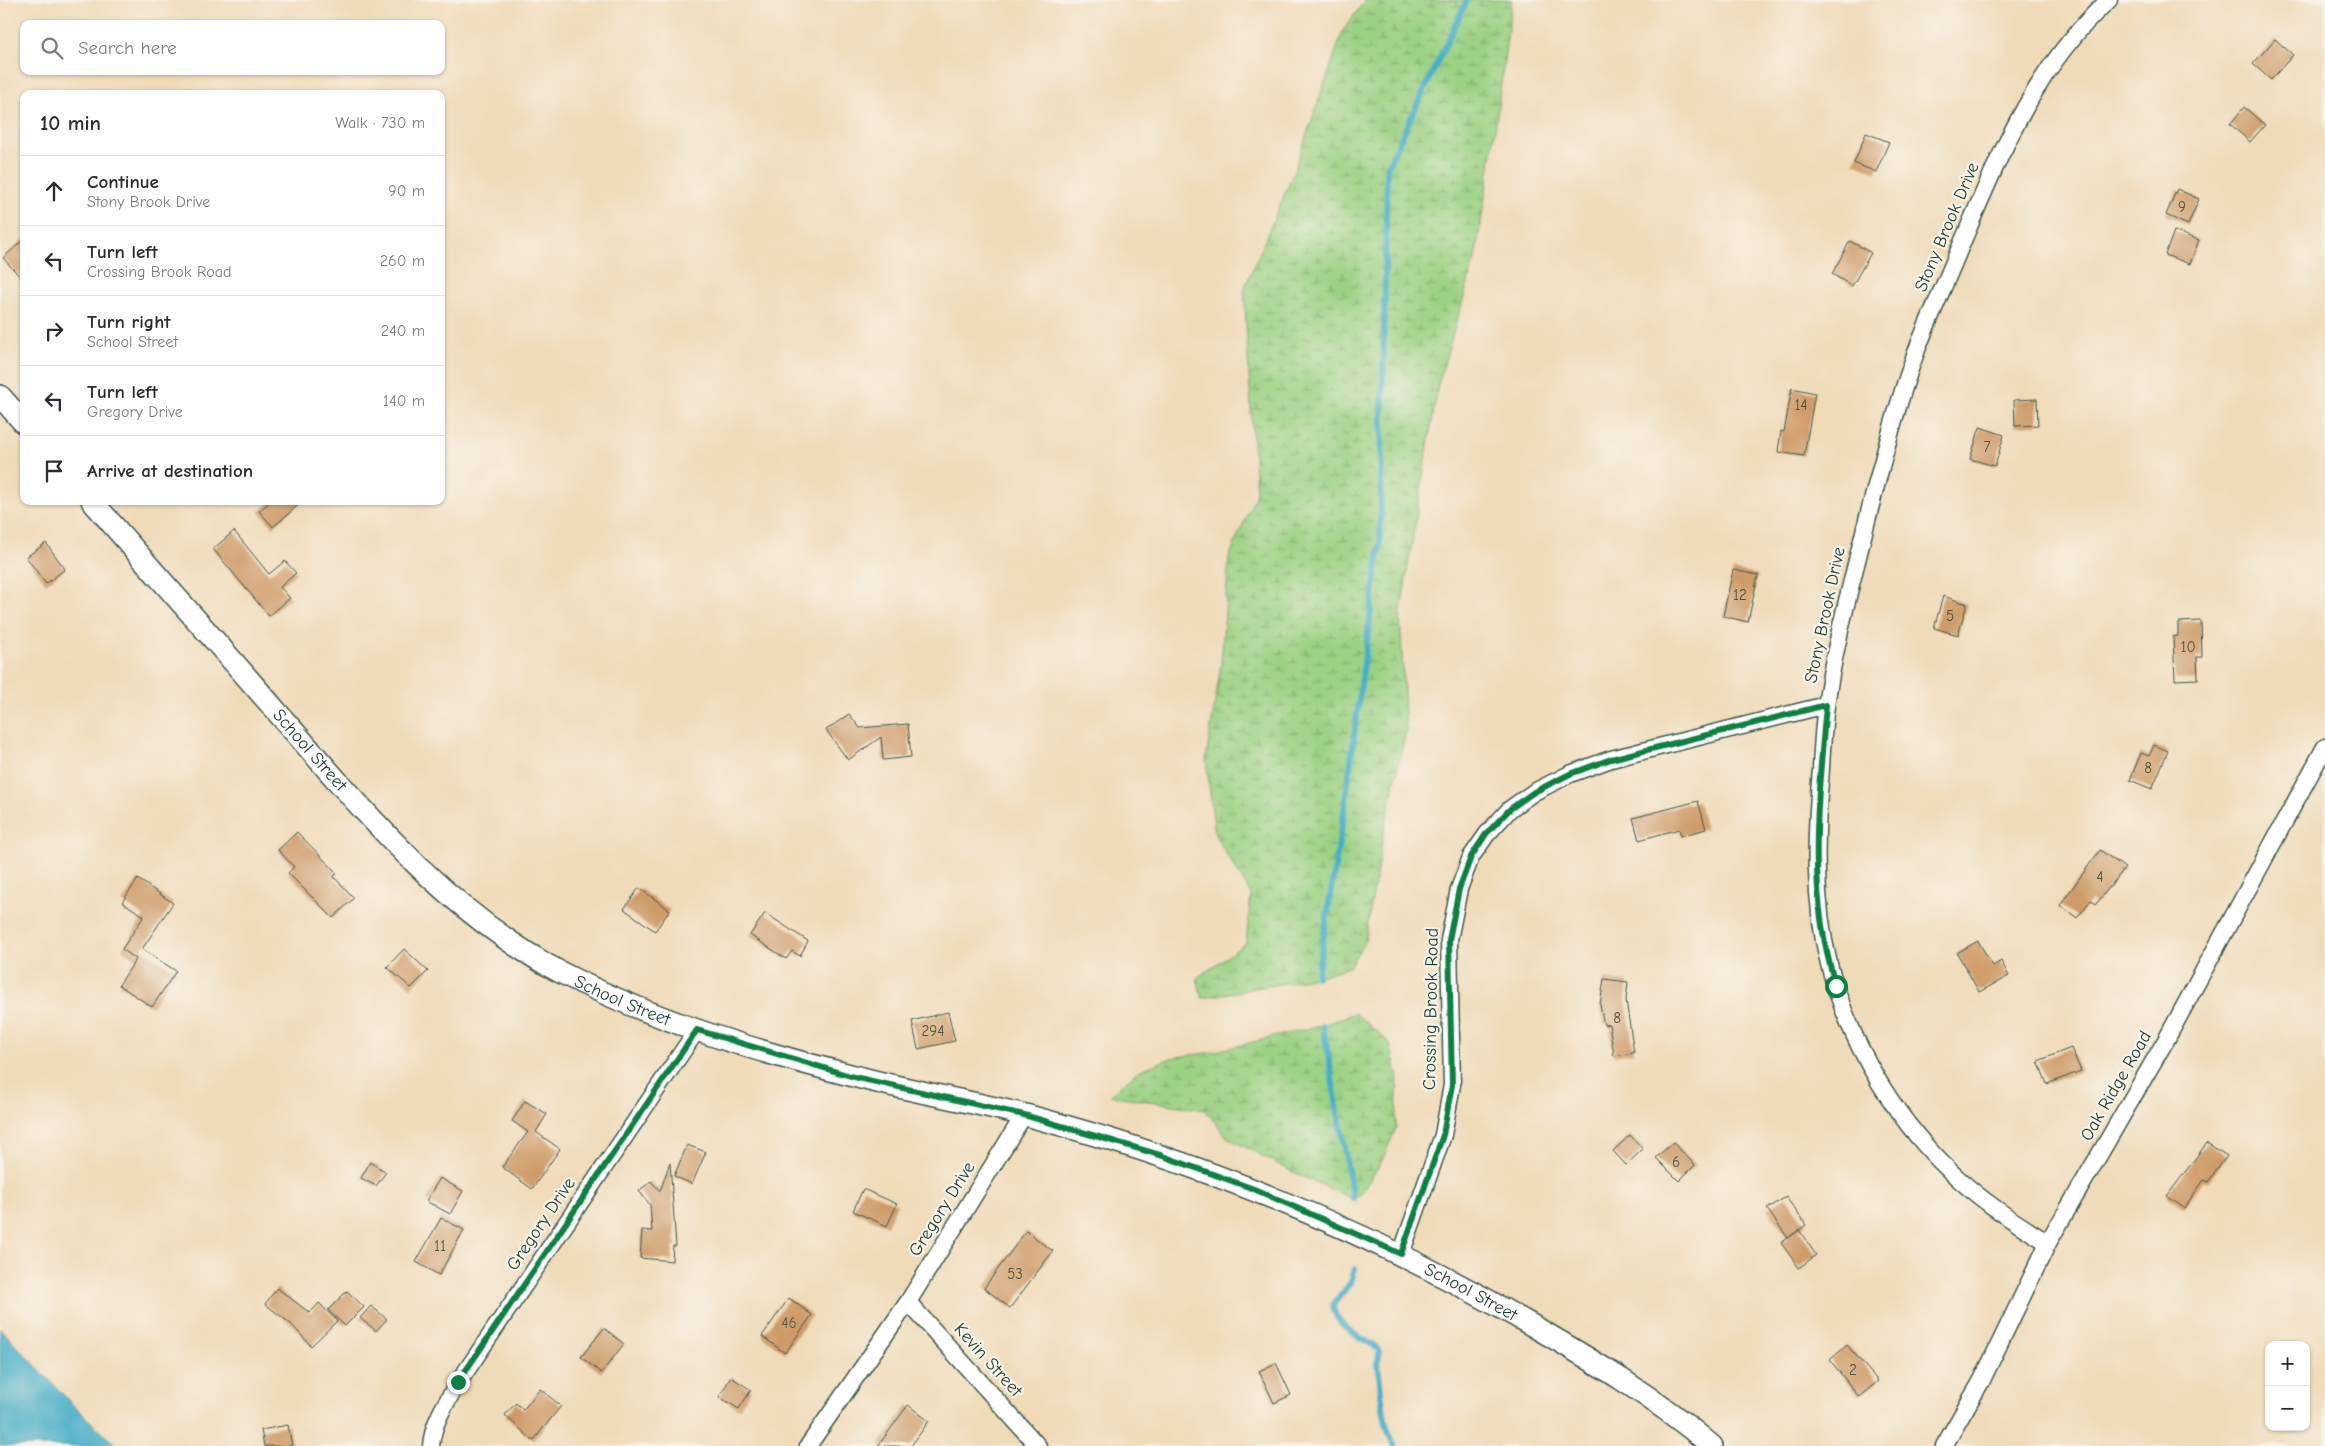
<!DOCTYPE html>
<html lang="en">
<head>
<meta charset="utf-8">
<style>
  body { margin:0; font-family:"Comic Neue",sans-serif; background:#f2f2f3; color:#2b2b33 }
  .controls { position:absolute; right:15px; bottom:15px; display:grid; overflow:hidden; border-radius:10px; box-shadow:0 1px 4px #0004 }
  .controls button { width:45px; height:45px; display:grid; place-items:center; padding:0; border:0; border-bottom:1px solid #e1e1e2; background:#fff; color:#2b2b33; font:25px sans-serif }
  .stop { position:absolute; width:15px; height:15px; margin:-11px; border:4px solid #0b8043; border-radius:50%; background:#fff }
  .stop.end { background:#0b8043; border-color:#fff; box-shadow:0 1px 5px #0008 }
  .list { margin:0; padding:0; list-style:none }
  h2 { display:flex; justify-content:space-between; align-items:center; height:65px; margin:0; padding:0 20px; font-size:21px }
  h2 small { font-size:16px; font-weight:400; color:#7c7c81 }
  .list li { display:grid; grid-template-columns:32px 1fr auto; gap:15px; align-items:center; box-sizing:border-box; height:70px; padding:0 20px; border-top:1px solid #e1e1e2 }
  .list b { display:block; font-size:19px; white-space:nowrap }
  .list p { margin:0; font-size:16px; white-space:nowrap; color:#7c7c81 }
  .list em { font-size:16px; font-style:normal; color:#7c7c81 }
  .icon { flex:none; width:28px; height:28px; fill:none; stroke:currentColor; stroke-width:2; stroke-linecap:round; stroke-linejoin:round }
  .map { position:relative; flex:none; width:2325px; height:1446px; overflow:hidden }
  .search { position:absolute; background:#fff; box-shadow:0 1px 4px #0004; left:20px; top:20px; width:425px; height:55px; display:flex; align-items:center; gap:12px; box-sizing:border-box; padding:0 18px; border-radius:10px; color:#7c7c81; font-size:19px }
  .panel { position:absolute; background:#fff; box-shadow:0 1px 4px #0004; left:20px; top:90px; width:425px; height:415px; border-radius:10px }
  .map>svg:first-child { display:block }
  .wetland { fill:url(#wetland-marsh); stroke:#5e885c }
  .water { fill:#47aec7; stroke:#33767e }
  .lines { fill:none; stroke-linecap:round; stroke-linejoin:round }
  .stream { stroke:#47aec7; stroke-width:6 }
  .building { fill:#cf9c69 }
  .minor-casing { stroke:#3e5548; stroke-width:19 }
  .tertiary-casing { stroke:#3e5548; stroke-width:24 }
  .minor { stroke:#fff; stroke-width:16 }
  .tertiary { stroke:#fff; stroke-width:21 }
  .route { stroke:#0b8043; stroke-width:6 }
  .labels { text-anchor:middle; dominant-baseline:central; stroke-width:4.5; stroke-linejoin:round; paint-order:stroke }
  .number-label { font-size:15px; fill:#4b5541 }
  .street-label { font-size:18px; fill:#1f3d34; stroke:#f7f3e8 }
</style>
</head>
<body>
<div class="map">
<svg width="2325" height="1446" viewBox="0 0 2325 1446">
  <defs>
    <pattern id="wetland-marsh" width="20" height="14" patternUnits="userSpaceOnUse" patternTransform="scale(1.25)"><rect width="20" height="14" fill="#9cd284"/><path d="M1 5h8M5 5V1M11 12h8M15 12V8" fill="none" stroke="#7fac6d"/></pattern>
  </defs>
  <rect width="100%" height="100%" fill="#f7f3e8"/>
  <filter id="ink" filterUnits="userSpaceOnUse"><feTurbulence type="fractalNoise" baseFrequency=".02" numOctaves="2"/><feDisplacementMap in="SourceGraphic" scale="10" xChannelSelector="R" yChannelSelector="G"/><feConvolveMatrix kernelMatrix="1 2 1 2 8 2 1 2 1" color-interpolation-filters="sRGB"/></filter>
  <filter id="wash" filterUnits="userSpaceOnUse"><feTurbulence type="fractalNoise" baseFrequency=".0096" numOctaves="4" result="noise"/><feDisplacementMap in="SourceGraphic" scale="20" xChannelSelector="R" yChannelSelector="G"/><feGaussianBlur stdDeviation="1.12" result="paint"/><feColorMatrix in="noise" values="0 0 0 0 0 0 0 0 0 0 0 0 0 0 0 0 0 1.4 0 .05"/><feComposite in="paint" operator="in"/></filter>
  <g filter="url(#wash)">
    <rect width="100%" height="100%" fill="#f0dbb9"/>
    <path class="wetland" d="M1365 0H1512L1492 153 1475 259 1438 385 1400 616 1406 730 1383 835 1365 941 1349 967 1317 977 1202 998 1197 978 1246 943 1251 894 1215 835 1206 759 1221 664 1229 557 1256 494 1244 289 1293 174 1343 31Z
      M1355 1013 1390 1043 1398 1078 1396 1128 1382 1161 1360 1195 1353 1199 1295 1173 1228 1138 1205 1110 1110 1095 1138 1071 1171 1058 1212 1052 1323 1025Z"/>
    <path class="water" d="M0 1328 75 1407 117 1446H0Z"/>
    <g class="lines">
      <path class="stream" d="M1317 977 1344 812 1380 543 1387 168 1467 0
        M1323 1025 1353 1199
        M1355 1269 1351 1282 1333 1305C1336 1335 1377 1340 1379 1352 1380 1355 1378 1360 1378 1363 1381 1387 1382 1426 1395 1446"/>
    </g>
    <g id="blocks">
      <path class="building" d="M2275 39 2293 55 2271 80 2253 64Z
        M2244 107 2265 125 2250 142 2230 124Z
        M1866 133 1889 142 1876 172 1854 163Z
        M2177 189 2199 199 2188 225 2166 215Z
        M2174 231 2199 240 2190 264 2165 255Z
        M24 239V281L3 258Z
        M1850 241 1871 253 1852 286 1832 274Z
        M1792 388 1815 393 1804 456 1778 452 1781 431 1784 432Z
        M2037 399 2038 425 2015 426 2014 400Z
        M1980 427 2004 435 1995 466 1970 459Z
        M271 501H303L273 527 259 511Z
        M234 531 269 574 285 561 296 573 280 587 290 598 269 616 213 549Z
        M46 543 65 569 46 584 26 557Z
        M1733 570 1758 575 1748 622 1723 616Z
        M1943 596 1967 604 1958 635 1934 628Z
        M2201 621 2202 657H2197L2198 679 2175 680 2173 637 2178 636V622Z
        M849 714 860 728 908 724 911 757 883 760 881 737 848 760 826 730Z
        M2154 745 2168 751 2152 789 2130 780 2141 753 2149 756Z
        M1698 801 1706 829 1681 836 1679 829 1639 840 1633 818Z
        M297 832 337 873 334 877 354 898 333 918 288 873 294 867 278 850Z
        M2100 850 2125 868 2096 904 2091 900 2077 918 2060 905Z
        M138 879 173 903 142 949 176 971 152 1007 119 985 136 959 122 949 144 916 122 902Z
        M639 888 670 910 655 931 624 909Z
        M765 913 808 941 800 956 792 951 786 959 750 935Z
        M1978 941 1993 966 2001 961 2009 976 1979 992 1957 953Z
        M404 949 428 971 411 988 387 967Z
        M1604 979 1628 982 1626 1000 1634 1053 1614 1056 1609 1024 1604 1025 1600 1005Z
        M948 1012 955 1041 918 1049 912 1021Z
        M2071 1048 2081 1071 2047 1084 2038 1061Z
        M525 1101 547 1114 536 1132 560 1149 532 1189 502 1167 528 1132 512 1121Z
        M1630 1135 1643 1149 1626 1165 1613 1151Z
        M1673 1142 1695 1165 1679 1181 1656 1158Z
        M2207 1143 2227 1156 2208 1182 2204 1180 2184 1208 2167 1196Z
        M687 1145 706 1152 692 1184 674 1176Z
        M370 1162 386 1172 376 1186 361 1178Z
        M670 1163 676 1246H673L672 1261 640 1258 642 1230 652 1231 650 1205 639 1191 651 1181 660 1191Z
        M440 1178 463 1191 450 1214 426 1201Z
        M863 1189 897 1204 887 1226 853 1211Z
        M1786 1197 1806 1225 1788 1238 1767 1209Z
        M441 1218 464 1230 439 1275 416 1262Z
        M1799 1230 1816 1255 1799 1268 1781 1243Z
        M1026 1231 1053 1251 1010 1308 984 1288Z
        M277 1288 310 1313 319 1303 337 1321 311 1346 291 1324 265 1304Z
        M347 1291 364 1307 345 1326 328 1310Z
        M789 1298 812 1315 785 1353 762 1336Z
        M371 1306 387 1319 376 1331 360 1318Z
        M604 1328 624 1344 601 1373 581 1357Z
        M1847 1345 1878 1381 1859 1397 1830 1360Z
        M1276 1363 1291 1395 1274 1403 1259 1371Z
        M731 1377 751 1390 739 1409 719 1397Z
        M540 1389 561 1406 533 1441 505 1415 516 1403 523 1410Z
        M908 1405 929 1421 911 1446H878Z
        M288 1425 292 1446H264L261 1430Z"/>
    </g>
  </g>
  <g filter="url(#ink)">
    <use href="#blocks" fill-opacity="0" stroke="#3e5548" stroke-width="1"/>
    <g class="lines">
      <g class="minor-casing">
        <path id="minor" d="M2048 1243C2018 1224 1989 1206 1962 1182 1899 1127 1850 1046 1829 964 1813 899 1815 835 1821 769 1822 748 1823 727 1826 706 1834 647 1851 586 1865 528 1881 467 1896 406 1918 347 1931 314 1946 282 1959 250 1998 159 2034 67 2109 0
          M1401 1254 1443 1135 1452 1085 1449 940 1459 889 1471 857 1487 834 1510 809 1534 792 1570 774 1611 759 1826 705
          M908 1302 1038 1446
          M431 1446C433 1422 446 1403 458 1383L697 1030
          M808 1446 908 1302 1024 1115
          M1944 1446 1982 1380 2048 1243 2166 1040 2325 747"/>
      </g>
      <g class="tertiary-casing">
        <g id="tertiary">
          <path d="M0 396 24 423"/>
          <path id="s1" d="M92 501C153 572 216 641 277 712 361 808 445 911 560 972 651 1019 751 1050 850 1075 909 1091 970 1101 1029 1116 1204 1163 1371 1232 1528 1323 1592 1360 1656 1398 1712 1446"/>
        </g>
      </g>
      <use href="#minor" class="minor"/>
      <use href="#tertiary" class="tertiary"/>
    </g>
  </g>
  <g class="lines" filter="url(#ink)">
    <path class="route" d="M458 1382 697 1030 854 1077 1024 1115 1160 1155 1254 1189 1401 1254 1443 1135 1452 1085 1449 940 1459 889 1471 857 1486 834 1510 809 1534 792 1570 774 1611 759 1826 705C1818 801 1806 893 1836 986"/>
  </g>
  <g class="labels">
    <g class="number-label">
      <text x="2182" y="207">9</text>
      <text x="1801" y="405">14</text>
      <text x="1987" y="447">7</text>
      <text x="1740" y="595">12</text>
      <text x="1950" y="616">5</text>
      <text x="2188" y="647">10</text>
      <text x="2148" y="768">8</text>
      <text x="2100" y="877">4</text>
      <text x="1617" y="1018">8</text>
      <text x="933" y="1031">294</text>
      <text x="1676" y="1162">6</text>
      <text x="440" y="1246">11</text>
      <text x="1015" y="1274">53</text>
      <text x="789" y="1323">46</text>
      <text x="1853" y="1370">2</text>
    </g>
    <g class="street-label">
      <text transform="translate(1947 227) rotate(-67)">Stony Brook Drive</text>
      <text transform="translate(1825 615) rotate(-78)">Stony Brook Drive</text>
      <text stroke="none"><textPath href="#s1" startOffset="331">School Street</textPath></text>
      <text stroke="none"><textPath href="#s1" startOffset="736">School Street</textPath></text>
      <text transform="translate(1431 1009) rotate(-89)">Crossing Brook Road</text>
      <text transform="translate(2116 1086) rotate(-60)">Oak Ridge Road</text>
      <text transform="translate(942 1209) rotate(-58)">Gregory Drive</text>
      <text transform="translate(541 1224) rotate(-56)">Gregory Drive</text>
      <text stroke="none"><textPath href="#s1" startOffset="1636">School Street</textPath></text>
      <text transform="translate(988 1360) rotate(48)">Kevin Street</text>
    </g>
  </g>
</svg>
<div class="controls">
<button>+</button>
<button>−</button>
</div>
<div class="stop" style="left:1836px;top:986px"></div>
<div class="stop end" style="left:458px;top:1382px"></div>
<div class="search"><svg class="icon" aria-label="search" viewBox="0 0 24 24"><circle cx="10" cy="10" r="6"/><path d="M15 15l6 6"/></svg>Search here</div>
<section class="panel">
<h2>10 min<small>Walk · 730 m</small></h2>
<ul class="list">
<li><svg class="icon" aria-label="ahead" viewBox="0 0 24 24"><path d="M12 20V5M6 11l6-6 6 6"/></svg><div><b>Continue</b><p>Stony Brook Drive</p></div><em>90 m</em></li>
<li><svg class="icon" aria-label="left" viewBox="0 0 24 24"><path d="M17 20v-9H6M10 6l-5 5 5 5"/></svg><div><b>Turn left</b><p>Crossing Brook Road</p></div><em>260 m</em></li>
<li><svg class="icon" aria-label="right" viewBox="0 0 24 24"><path d="M7 20v-9h11M14 6l5 5-5 5"/></svg><div><b>Turn right</b><p>School Street</p></div><em>240 m</em></li>
<li><svg class="icon" aria-label="left" viewBox="0 0 24 24"><path d="M17 20v-9H6M10 6l-5 5 5 5"/></svg><div><b>Turn left</b><p>Gregory Drive</p></div><em>140 m</em></li>
<li><svg class="icon" aria-label="arrive" viewBox="0 0 24 24"><path d="M6 21V4h12l-3 4 3 4H6"/></svg><div><b>Arrive at destination</b></div></li>
</ul>
</section>
</div>
</body>
</html>
